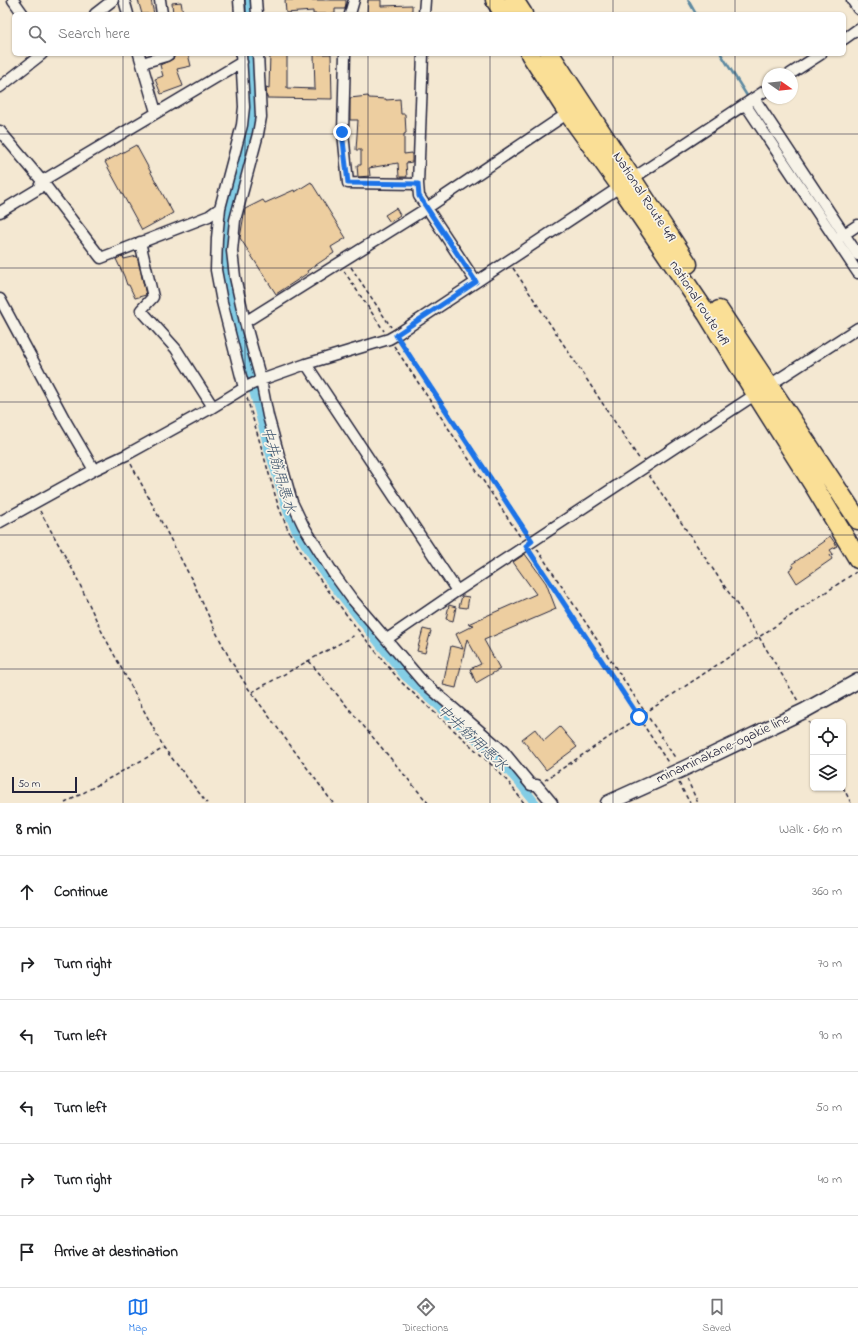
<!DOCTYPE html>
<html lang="en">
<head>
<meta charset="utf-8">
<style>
  body { margin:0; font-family:"Indie Flower","Klee One",sans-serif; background:#f2f2f2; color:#202124 }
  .controls { position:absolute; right:12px; bottom:12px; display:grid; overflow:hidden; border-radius:6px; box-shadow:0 1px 3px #0004 }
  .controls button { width:36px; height:36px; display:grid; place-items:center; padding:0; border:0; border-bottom:1px solid #e0e0e0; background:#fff; color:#202124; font:20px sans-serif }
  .compass { position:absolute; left:762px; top:68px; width:36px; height:36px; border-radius:50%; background:#fff; box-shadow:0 1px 3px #0004; rotate:104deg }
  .scale { position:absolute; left:12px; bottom:10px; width:65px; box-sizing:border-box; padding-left:4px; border:2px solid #22223b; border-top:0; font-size:11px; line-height:14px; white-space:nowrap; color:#22223b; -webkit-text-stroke:3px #f7f3e8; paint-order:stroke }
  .stop { position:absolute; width:12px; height:12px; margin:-9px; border:3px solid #1a73e8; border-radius:50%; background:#fff }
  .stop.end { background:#1a73e8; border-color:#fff; box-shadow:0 1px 4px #0008 }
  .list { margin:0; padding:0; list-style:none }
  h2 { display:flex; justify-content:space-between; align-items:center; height:52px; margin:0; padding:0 16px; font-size:17px }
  h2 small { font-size:13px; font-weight:400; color:#757577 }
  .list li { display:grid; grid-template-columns:26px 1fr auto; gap:12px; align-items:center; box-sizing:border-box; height:72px; padding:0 16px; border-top:1px solid #e0e0e0 }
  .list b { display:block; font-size:15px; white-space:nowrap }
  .list em { font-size:13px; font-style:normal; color:#757577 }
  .icon { flex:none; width:22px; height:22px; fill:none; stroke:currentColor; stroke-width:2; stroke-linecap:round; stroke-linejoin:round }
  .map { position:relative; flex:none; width:858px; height:803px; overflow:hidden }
  .search { position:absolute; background:#fff; box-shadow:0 1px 3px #0004; left:12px; right:12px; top:12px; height:44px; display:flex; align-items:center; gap:10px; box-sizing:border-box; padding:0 14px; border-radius:6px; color:#757577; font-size:15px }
  .sheet { height:484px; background:#fff }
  nav { display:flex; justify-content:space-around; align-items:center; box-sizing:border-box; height:56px; border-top:1px solid #e0e0e0; background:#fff; font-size:11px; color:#757577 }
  nav a { display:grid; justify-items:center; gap:2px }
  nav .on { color:#1a73e8 }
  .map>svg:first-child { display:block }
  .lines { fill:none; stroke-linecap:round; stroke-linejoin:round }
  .stream { stroke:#5d89a1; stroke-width:2.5 }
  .canal { stroke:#84cde5; stroke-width:9 }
  .building { fill:#edcea0; stroke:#22223b }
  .street-casing { stroke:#22223b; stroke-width:13 }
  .secondary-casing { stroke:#22223b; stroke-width:17 }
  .highway-casing { stroke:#22223b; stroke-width:21 }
  .path { stroke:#22223b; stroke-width:1.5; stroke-dasharray:4 3; stroke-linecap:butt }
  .street { stroke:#f7f3e8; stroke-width:10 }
  .secondary { stroke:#f7f3e8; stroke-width:14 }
  .highway { stroke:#fadf96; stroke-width:18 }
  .route { stroke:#1a73e8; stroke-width:5 }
  .grid { fill:none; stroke:#22223b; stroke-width:1; stroke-opacity:0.55 }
  .labels { text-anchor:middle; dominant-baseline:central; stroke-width:3.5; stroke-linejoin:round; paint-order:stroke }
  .street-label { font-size:14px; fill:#22223b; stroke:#f7f3e8 }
  .water-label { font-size:15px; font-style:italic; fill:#3f556e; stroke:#f7f3e8 }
</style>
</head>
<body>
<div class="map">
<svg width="858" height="803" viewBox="0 0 858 803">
  <rect width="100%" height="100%" fill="#f4e8d2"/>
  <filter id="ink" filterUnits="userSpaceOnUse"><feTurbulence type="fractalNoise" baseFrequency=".025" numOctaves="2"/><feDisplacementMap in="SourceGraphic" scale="8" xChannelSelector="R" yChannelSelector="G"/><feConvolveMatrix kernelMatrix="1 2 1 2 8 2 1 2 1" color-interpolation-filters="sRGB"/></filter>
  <g filter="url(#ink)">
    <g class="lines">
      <path class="stream" d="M688 0 696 14
        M721 54 749 99"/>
      <path class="canal" d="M247 0 248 14
        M250 54 253 113 250 135 225 226 223 250 225 277 231 304 269 450 288 512 296 530 326 576 405 676 499 760 522 786 535 803"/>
    </g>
    <path class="building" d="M138 0H151L154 14H142Z
      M285 0H346V3L345 9H335V14H313V11L286 13Z
      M368 0H381V6L412 5V13L367 14Z
      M181 2 183 13 173 14 172 3Z
      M175 54H188L191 66 177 69 183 86 161 94 155 79 163 76 160 65 173 59Z
      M270 54H287V88L315 89 314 54H331L332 99 267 98 266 87 269 88Z
      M368 96 369 98 386 99V100L400 99 401 114H405L406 133 404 134V154L412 153V162L406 163 407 177H399L398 163 369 168 370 176 358 177 357 165H361V150H356L358 120H350V98Z
      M136 145 173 213 142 230 105 162Z
      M311 182 346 238 331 247 334 253 307 271 308 273 276 294 240 238 245 209 263 200 265 203 294 190 295 192Z
      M396 208 400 215 390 222 385 215Z
      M123 256 124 259 137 256 146 295 135 298 129 285H127L124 276 116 259Z
      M830 536 837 546 830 550 833 554 830 555 832 559 797 583 789 570 794 567 792 564 825 541 824 540Z
      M525 554 546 583 556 609 484 640 500 669 476 683 470 669 481 664 467 639 456 688 443 685 451 646 463 649 456 634 474 625 468 624 536 594 513 562Z
      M462 596 469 597 467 608 459 607Z
      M449 605 456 607 453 621 446 619Z
      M423 629 431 631 425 653 417 651Z
      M560 727 577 747 546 770 522 739 535 729 544 741Z"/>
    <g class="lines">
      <g class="street-casing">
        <path id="street" d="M13 0 23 14
          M124 0 128 14
          M160 0 162 14
          M239 0 240 14
          M256 0 257 14
          M852 0 858 9
          M95 14 113 0
          M350 14 354 0
          M424 14 425 0
          M844 39 858 29
          M139 54 156 112
          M258 54 261 117 258 134 235 220 232 251 235 277 245 322 261 380 306 364 389 339 396 335 768 89
          M345 54 343 132 348 183 418 184
          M423 54 418 184 419 196 476 282
          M142 63 166 56 169 54
          M790 74 821 54
          M0 87 42 54
          M754 98 858 255
          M745 104 858 273
          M0 131 42 181 101 258 209 216 220 208 242 125 244 107 241 54
          M220 208 217 238 216 270 222 302 244 388
          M0 212 38 189 42 181 242 62
          M840 237 858 225
          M140 242 153 297 141 310 176 349 213 407
          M0 299 66 422 94 470
          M245 322 427 208 568 113
          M306 364 457 591 387 639
          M768 386 858 328
          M0 522 94 470 126 455 213 407 244 388 261 380 268 416 292 502 303 525 333 573 352 599 422 681 503 751 531 785H537L552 803
          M457 591 756 394"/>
      </g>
      <g class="secondary-casing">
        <path id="secondary" d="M608 803 683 769 804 711 858 681"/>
      </g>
      <g class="highway-casing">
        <path id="highway" d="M495 0 504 14
          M514 0 523 14
          M530 54 568 113 621 187 707 314 756 394 814 486 858 559
          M550 54 688 264
          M719 310 858 520"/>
      </g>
      <path class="path" d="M351 267 391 327
        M513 268 640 460
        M344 271 384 331
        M401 342 528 534
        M394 346 521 538
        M247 398 278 505 288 530 309 565 358 630 401 682 493 766 509 783 524 803
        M131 464 193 582 215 630 231 661 248 688 333 803
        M649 475 759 637 798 701
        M40 511 75 574 101 630 164 748 207 803
        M537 549 676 759
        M531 553 669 764
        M309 661 428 803
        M252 692 355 635
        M809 722 813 729
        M687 779 698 803
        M545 780 856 572
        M679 783 690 803
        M843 787 851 803
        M65 803 164 748"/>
      <use href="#street" class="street"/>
      <use href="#secondary" class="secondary"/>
      <use href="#highway" class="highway"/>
    </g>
  </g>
  <g class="lines" filter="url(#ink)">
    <path class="route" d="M342 132 348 183 418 184 419 196 476 282 396 335 532 541 526 546 639 717"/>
  </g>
  <path class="grid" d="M123 0V14M245 0V14M368 0V14M490 0V14M613 0V14M735 0V14M123 54V803M245 54V803M368 54V803M490 54V803M613 54V803M735 54V803M0 134H858M0 268H858M0 402H858M0 535H858M0 669H858"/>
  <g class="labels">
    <g class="street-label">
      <text transform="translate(644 197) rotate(57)">National Route 419</text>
      <text transform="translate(699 303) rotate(57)">national route 419</text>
      <text transform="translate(723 749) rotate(-25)">minaminakane-ogakie line</text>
    </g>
    <g class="water-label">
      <text transform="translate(278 470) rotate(74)">中井筋用悪水</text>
      <text transform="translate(472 738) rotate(43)">中井筋用悪水</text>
    </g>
  </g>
</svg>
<div class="controls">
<button><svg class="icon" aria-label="locate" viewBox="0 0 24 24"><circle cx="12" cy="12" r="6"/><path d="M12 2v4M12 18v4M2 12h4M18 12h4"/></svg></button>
<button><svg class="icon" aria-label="layers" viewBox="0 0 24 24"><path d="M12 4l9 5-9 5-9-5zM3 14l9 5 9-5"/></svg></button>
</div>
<svg class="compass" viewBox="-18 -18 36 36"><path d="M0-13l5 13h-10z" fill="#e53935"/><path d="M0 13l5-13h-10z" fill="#757577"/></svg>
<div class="scale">50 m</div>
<div class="stop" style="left:639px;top:717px"></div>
<div class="stop end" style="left:342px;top:132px"></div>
<div class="search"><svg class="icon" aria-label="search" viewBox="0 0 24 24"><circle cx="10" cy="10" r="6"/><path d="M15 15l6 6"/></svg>Search here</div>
</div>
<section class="sheet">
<h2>8 min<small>Walk · 610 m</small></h2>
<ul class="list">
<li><svg class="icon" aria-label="ahead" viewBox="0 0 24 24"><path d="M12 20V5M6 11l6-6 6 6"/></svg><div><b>Continue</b></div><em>360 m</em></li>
<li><svg class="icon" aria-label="right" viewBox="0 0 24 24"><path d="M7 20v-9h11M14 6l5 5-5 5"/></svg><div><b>Turn right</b></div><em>70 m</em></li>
<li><svg class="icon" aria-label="left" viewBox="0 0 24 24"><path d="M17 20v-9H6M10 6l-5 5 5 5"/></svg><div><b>Turn left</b></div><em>90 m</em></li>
<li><svg class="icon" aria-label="left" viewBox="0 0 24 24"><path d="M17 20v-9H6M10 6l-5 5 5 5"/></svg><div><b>Turn left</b></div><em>50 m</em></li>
<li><svg class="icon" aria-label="right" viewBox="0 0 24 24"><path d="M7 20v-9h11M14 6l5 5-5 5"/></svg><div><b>Turn right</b></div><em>40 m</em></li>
<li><svg class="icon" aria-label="arrive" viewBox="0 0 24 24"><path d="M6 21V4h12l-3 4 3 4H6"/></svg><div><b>Arrive at destination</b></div></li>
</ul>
</section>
<nav>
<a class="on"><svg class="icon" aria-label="map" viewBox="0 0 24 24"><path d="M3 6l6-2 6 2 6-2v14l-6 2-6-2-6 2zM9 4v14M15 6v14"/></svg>Map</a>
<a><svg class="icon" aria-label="directions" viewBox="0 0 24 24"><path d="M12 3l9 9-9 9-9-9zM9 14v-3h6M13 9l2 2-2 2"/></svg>Directions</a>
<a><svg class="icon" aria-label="saved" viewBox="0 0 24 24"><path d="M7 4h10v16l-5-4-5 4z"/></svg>Saved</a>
</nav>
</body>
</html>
